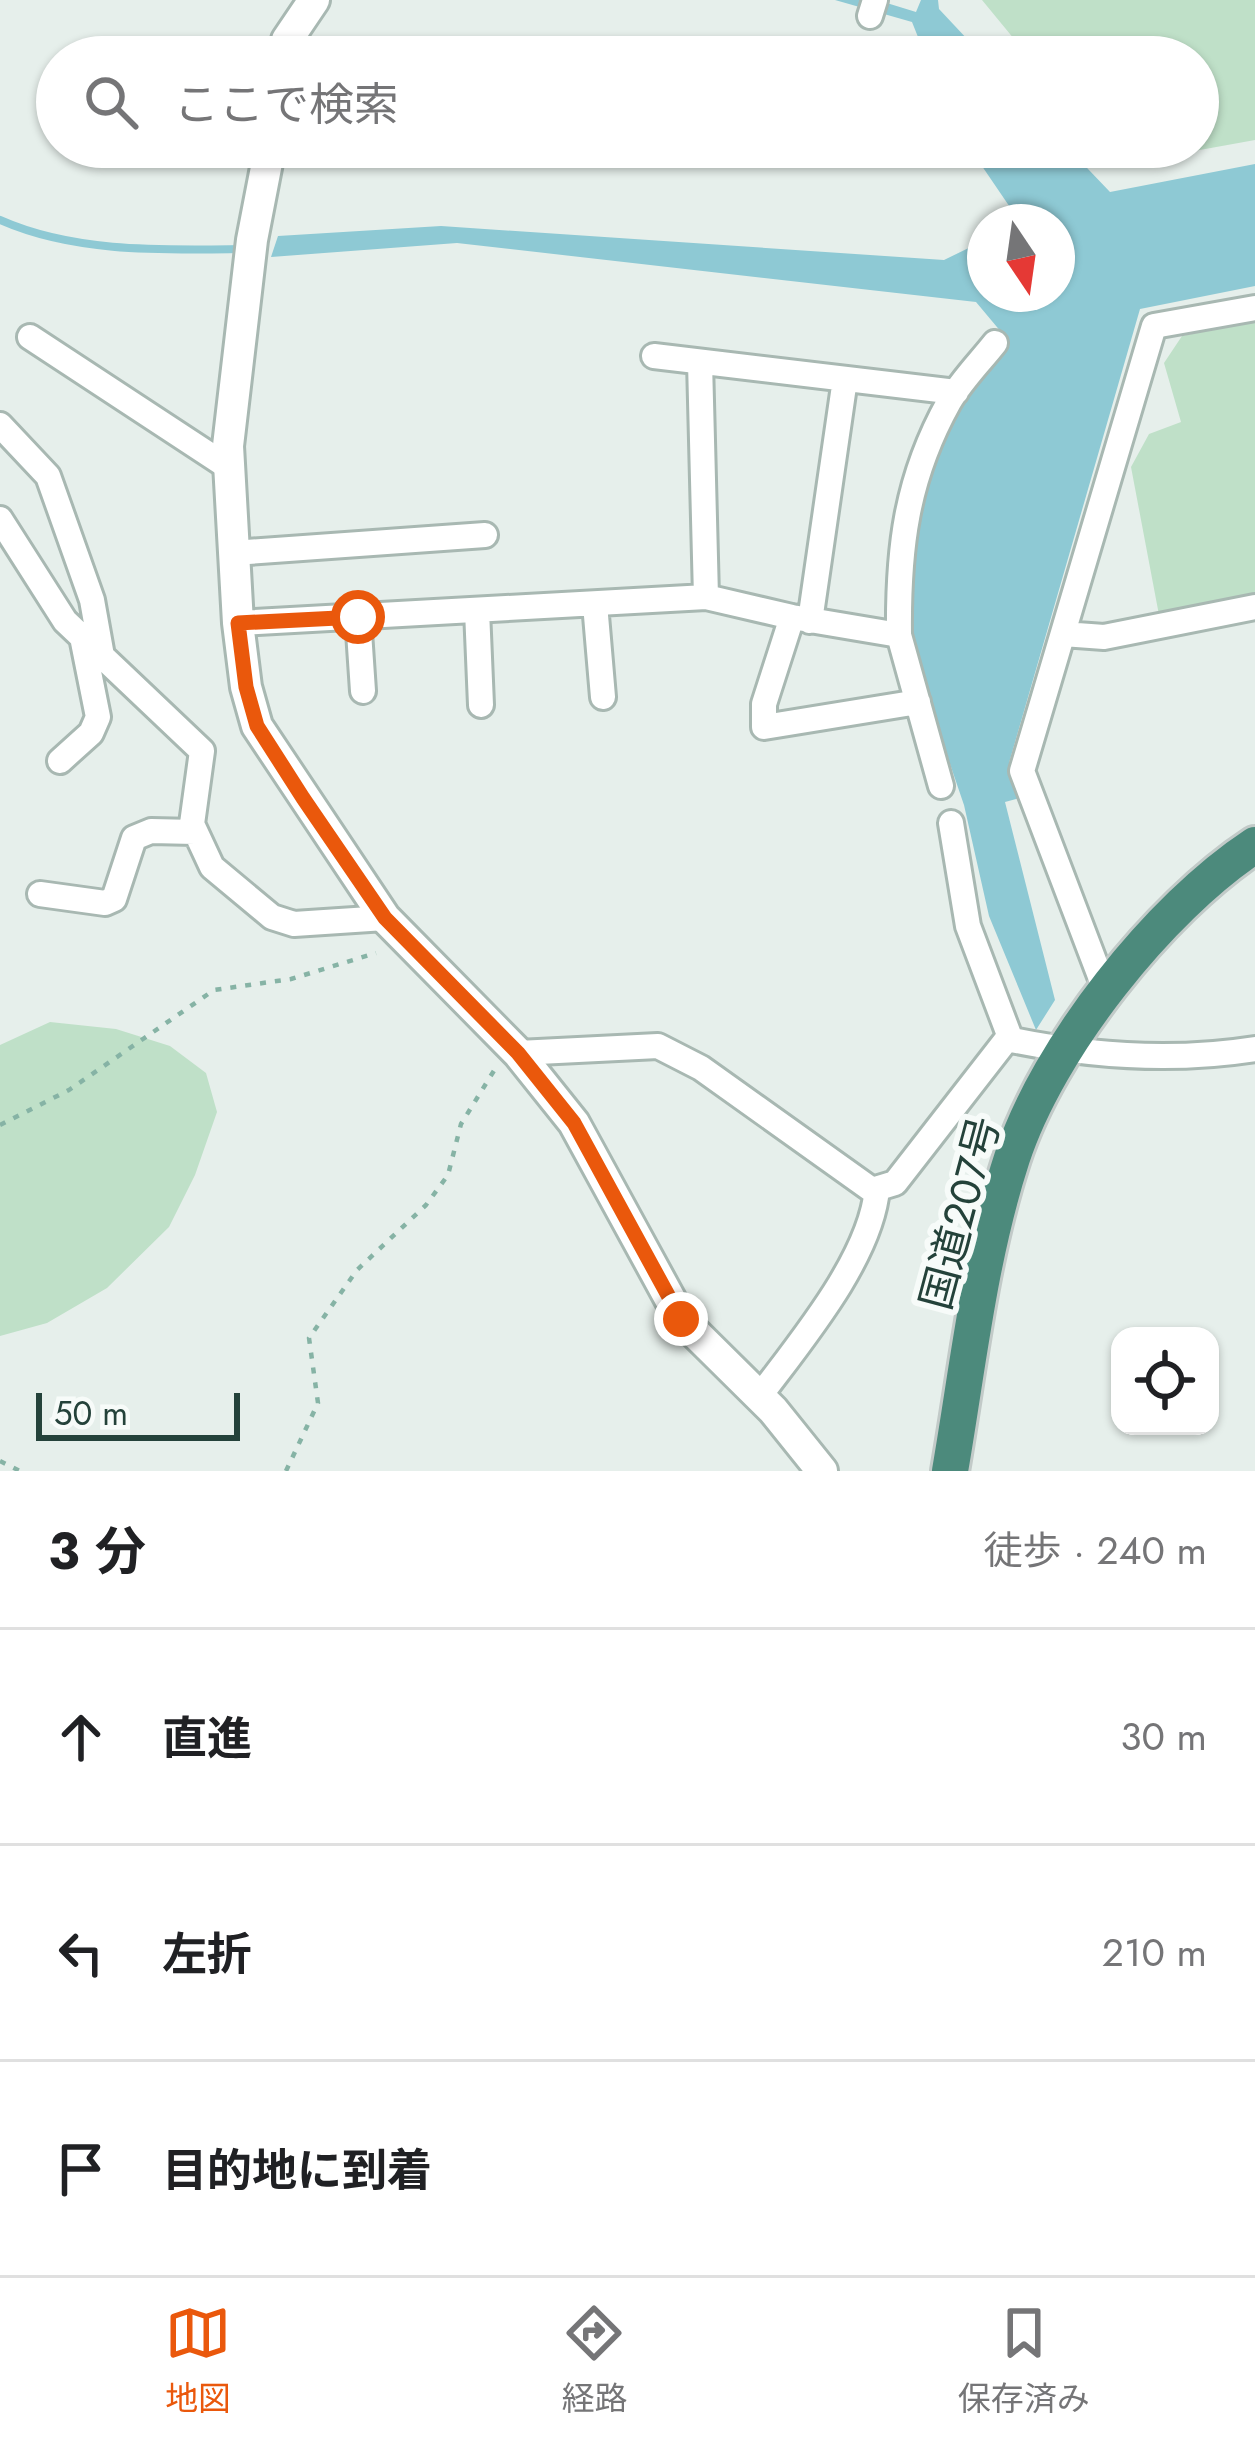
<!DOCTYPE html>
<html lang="ja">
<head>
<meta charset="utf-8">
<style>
  body { margin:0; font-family:Jost,"Noto Sans JP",sans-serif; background:#f2f2f2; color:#202124 }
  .controls { position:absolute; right:36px; bottom:36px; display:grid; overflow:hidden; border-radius:24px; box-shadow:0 3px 9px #0004 }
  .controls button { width:108px; height:108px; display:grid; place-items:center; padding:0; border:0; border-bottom:3px solid #e0e0e0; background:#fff; color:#202124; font:60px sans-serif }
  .compass { position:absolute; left:967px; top:204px; width:108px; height:108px; border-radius:50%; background:#fff; box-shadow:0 3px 9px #0004; rotate:167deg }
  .scale { position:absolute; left:36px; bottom:30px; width:204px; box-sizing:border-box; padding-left:12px; border:6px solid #24423a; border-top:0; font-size:33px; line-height:42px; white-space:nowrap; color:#24423a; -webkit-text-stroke:9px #f7fbf9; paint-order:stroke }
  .stop { position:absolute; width:36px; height:36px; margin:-27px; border:9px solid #ea580c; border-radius:50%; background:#fff }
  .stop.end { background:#ea580c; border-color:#fff; box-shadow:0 3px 12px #0008 }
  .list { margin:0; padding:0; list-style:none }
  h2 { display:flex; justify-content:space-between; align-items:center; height:156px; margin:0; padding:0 48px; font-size:51px }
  h2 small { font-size:39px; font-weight:400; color:#757577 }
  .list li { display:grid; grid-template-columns:78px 1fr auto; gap:36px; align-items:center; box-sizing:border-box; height:216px; padding:0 48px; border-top:3px solid #e0e0e0 }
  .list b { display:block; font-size:45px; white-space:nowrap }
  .list em { font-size:39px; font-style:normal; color:#757577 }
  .icon { flex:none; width:66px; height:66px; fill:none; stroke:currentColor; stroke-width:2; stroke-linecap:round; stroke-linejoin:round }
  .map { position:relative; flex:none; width:1255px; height:1471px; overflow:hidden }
  .search { position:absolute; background:#fff; box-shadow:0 3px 9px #0004; left:36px; right:36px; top:36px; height:132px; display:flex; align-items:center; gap:30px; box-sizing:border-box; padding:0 42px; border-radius:66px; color:#757577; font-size:45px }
  .sheet { height:804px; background:#fff }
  nav { display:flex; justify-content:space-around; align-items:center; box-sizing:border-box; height:168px; border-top:3px solid #e0e0e0; background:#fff; font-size:33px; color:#757577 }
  nav a { display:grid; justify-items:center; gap:6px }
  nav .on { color:#ea580c }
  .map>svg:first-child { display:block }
  .green { fill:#bfe0c8 }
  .water { fill:#8ec9d4 }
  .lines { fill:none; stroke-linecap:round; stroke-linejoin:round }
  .stream { stroke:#8ec9d4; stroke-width:8 }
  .minor-casing { stroke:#a8b8b2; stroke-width:30 }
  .tertiary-casing { stroke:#a8b8b2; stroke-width:36 }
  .trunk-casing { stroke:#c2cac8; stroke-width:42 }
  .path { stroke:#86b3a5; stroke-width:4.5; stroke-dasharray:6 9; stroke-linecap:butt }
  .minor { stroke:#fff; stroke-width:24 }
  .tertiary { stroke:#fff; stroke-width:30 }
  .trunk { stroke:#4c8a7c; stroke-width:36 }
  .route { stroke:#ea580c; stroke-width:15 }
  .labels { text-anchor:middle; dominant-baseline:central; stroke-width:12; stroke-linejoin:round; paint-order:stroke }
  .street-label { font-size:42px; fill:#24423a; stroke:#f7fbf9 }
</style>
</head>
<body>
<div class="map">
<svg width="1255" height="1471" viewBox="0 0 1255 1471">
  <rect width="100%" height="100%" fill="#e6efeb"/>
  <path class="green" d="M982 0H1255V140L1117 165 1102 147H1198V57H1029Z
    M1255 321V594L1159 615 1131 467 1149 434 1181 422 1164 363 1182 336Z
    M50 1022 116 1029 170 1046 206 1073 217 1112 195 1175 169 1227 107 1288 47 1323 0 1336V1045Z"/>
  <path class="water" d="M835 0H877L916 12 921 0H938L939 9 984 57H926L912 22Z
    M969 147H1067L1110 192 1255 164V286L1140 309 1009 763 1020 798 1005 802 1055 1000 1036 1030 989 916 964 805 937 726 909 622 913 538 934 453 966 384 1007 339 976 302 457 243 271 257 278 236 441 226 944 260 985 240V294H1057V222H1020Z"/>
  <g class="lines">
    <path class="stream" d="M0 220C74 253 162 250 241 249"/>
    <g class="minor-casing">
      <path id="minor" d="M870 16 875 0
        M30 337 228 467
        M654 356 956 392
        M700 362 706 597
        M0 425 48 476 92 600 102 656
        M0 519 65 621 202 751 192 824 212 867 272 917 294 924 385 918
        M233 553 485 535
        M595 604 603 697
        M477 610 481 705
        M358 617 363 691
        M792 617 764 704V727L918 702
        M810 621 845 379
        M238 623 706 597 792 617 899 635 941 786
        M1063 634 1104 637 1255 607
        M899 635C898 549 906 479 949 402 961 381 980 362 995 343
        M60 761 91 733 98 717 82 637
        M951 823 968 926 1011 1040
        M40 894 105 903 114 899 134 838 151 831 195 832
        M1106 992 1022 771 1154 326 1255 308
        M518 1053 658 1046 701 1068 872 1190 895 1183 1007 1039C1088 1056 1173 1062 1255 1049
        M759 1397C800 1342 871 1258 877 1189"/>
    </g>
    <g class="tertiary-casing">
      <path id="tertiary" d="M283 57 287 40 314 0
        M270 147 252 240 228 446 238 623 246 687 257 726 385 918 518 1053 574 1123 681 1319 773 1410 822 1471"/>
    </g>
    <g class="trunk-casing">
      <path id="trunk" d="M950 1471C968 1367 979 1259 1012 1158 1048 1048 1159 908 1255 845"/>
    </g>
    <path class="path" d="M0 1125 69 1090 214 990 291 979 376 953
      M0 1461 20 1471
      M286 1471 318 1403 309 1338 357 1270 426 1205 448 1175 461 1124 495 1069"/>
    <use href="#minor" class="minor"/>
    <use href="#tertiary" class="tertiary"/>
    <use href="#trunk" class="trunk"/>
  </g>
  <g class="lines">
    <path class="route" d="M358 617 238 623 246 687 257 726 303 798 385 918 518 1053 574 1123 681 1319"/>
  </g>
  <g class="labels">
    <g class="street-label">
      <text transform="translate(960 1213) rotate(-75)">国道207号</text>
    </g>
  </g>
</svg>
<div class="controls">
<button><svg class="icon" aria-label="locate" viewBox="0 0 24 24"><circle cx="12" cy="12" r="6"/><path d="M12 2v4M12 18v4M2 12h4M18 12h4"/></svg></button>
</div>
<svg class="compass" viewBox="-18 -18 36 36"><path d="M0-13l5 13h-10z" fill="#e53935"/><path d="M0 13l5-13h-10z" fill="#757577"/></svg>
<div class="scale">50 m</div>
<div class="stop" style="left:358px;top:617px"></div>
<div class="stop end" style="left:681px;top:1319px"></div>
<div class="search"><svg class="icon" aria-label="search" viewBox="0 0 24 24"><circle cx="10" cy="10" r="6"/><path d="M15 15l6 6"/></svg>ここで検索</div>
</div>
<section class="sheet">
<h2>3 分<small>徒歩 · 240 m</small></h2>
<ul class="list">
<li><svg class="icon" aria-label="ahead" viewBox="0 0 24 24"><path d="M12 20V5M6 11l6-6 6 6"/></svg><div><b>直進</b></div><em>30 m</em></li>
<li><svg class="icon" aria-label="left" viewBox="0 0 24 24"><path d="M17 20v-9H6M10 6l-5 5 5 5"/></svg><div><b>左折</b></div><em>210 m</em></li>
<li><svg class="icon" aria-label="arrive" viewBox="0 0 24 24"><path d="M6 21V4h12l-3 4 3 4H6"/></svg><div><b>目的地に到着</b></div></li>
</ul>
</section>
<nav>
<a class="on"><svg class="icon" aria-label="map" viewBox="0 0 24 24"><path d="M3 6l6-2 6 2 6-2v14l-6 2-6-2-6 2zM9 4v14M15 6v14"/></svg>地図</a>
<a><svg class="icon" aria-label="directions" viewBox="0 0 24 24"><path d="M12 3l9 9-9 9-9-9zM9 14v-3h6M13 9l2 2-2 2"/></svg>経路</a>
<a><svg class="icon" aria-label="saved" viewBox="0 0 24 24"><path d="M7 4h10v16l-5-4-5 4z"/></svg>保存済み</a>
</nav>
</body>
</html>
